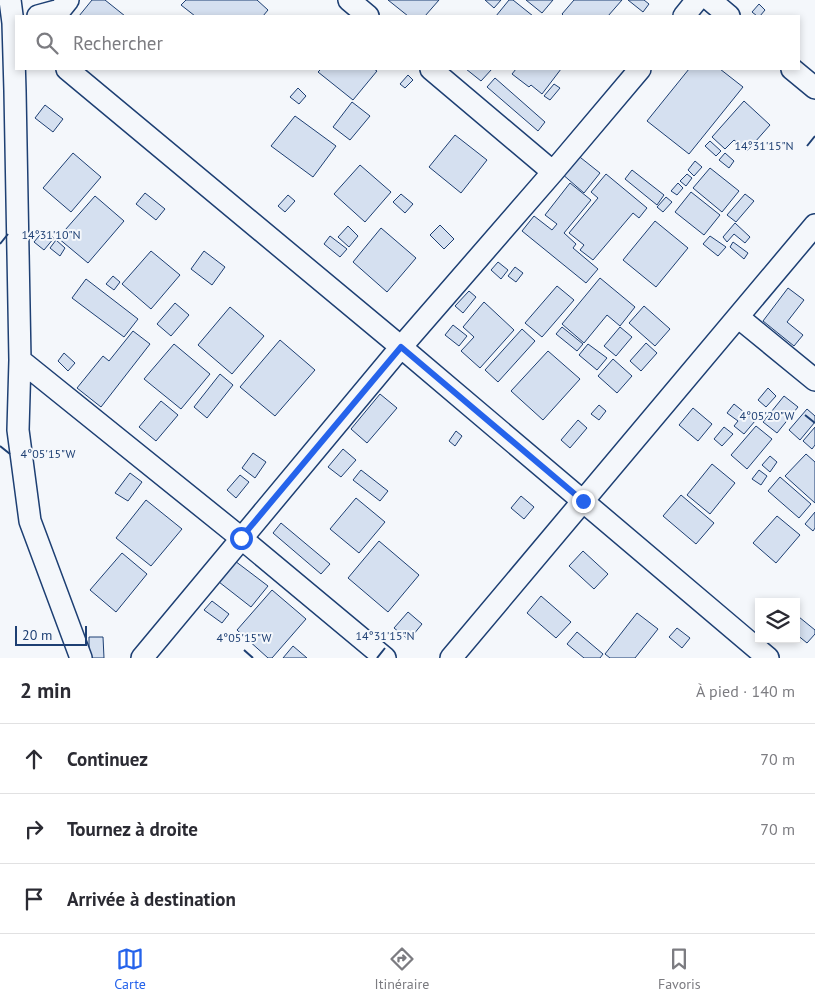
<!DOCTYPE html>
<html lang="fr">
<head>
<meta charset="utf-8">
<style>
  body { margin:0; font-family:"PT Sans",sans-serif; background:#f7f7f7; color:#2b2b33 }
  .controls { position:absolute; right:15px; bottom:15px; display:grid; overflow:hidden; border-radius:0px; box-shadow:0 2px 8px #0003 }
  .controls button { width:45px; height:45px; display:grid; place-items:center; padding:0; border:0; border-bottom:1px solid #e1e1e2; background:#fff; color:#2b2b33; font:25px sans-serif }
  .scale { position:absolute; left:15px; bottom:12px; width:72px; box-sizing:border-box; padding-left:5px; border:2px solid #1d3f73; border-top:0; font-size:14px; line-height:18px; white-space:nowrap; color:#1d3f73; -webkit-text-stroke:4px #f4f7fb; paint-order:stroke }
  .stop { position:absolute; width:15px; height:15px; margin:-11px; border:4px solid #2563eb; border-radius:50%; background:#fff }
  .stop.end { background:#2563eb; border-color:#fff; box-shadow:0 1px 5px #0008 }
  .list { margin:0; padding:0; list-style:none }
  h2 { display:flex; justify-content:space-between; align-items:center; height:65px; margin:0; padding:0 20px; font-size:21px }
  h2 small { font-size:16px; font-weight:400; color:#7c7c81 }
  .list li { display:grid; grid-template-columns:32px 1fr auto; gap:15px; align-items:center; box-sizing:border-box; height:70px; padding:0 20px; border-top:1px solid #e1e1e2 }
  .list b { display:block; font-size:19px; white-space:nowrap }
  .list em { font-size:16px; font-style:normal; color:#7c7c81 }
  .icon { flex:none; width:28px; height:28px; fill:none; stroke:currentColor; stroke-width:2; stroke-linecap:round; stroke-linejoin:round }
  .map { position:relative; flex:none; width:815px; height:658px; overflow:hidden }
  .search { position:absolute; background:#fff; box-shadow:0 2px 8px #0003; left:15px; right:15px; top:15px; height:55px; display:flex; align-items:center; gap:12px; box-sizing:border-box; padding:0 18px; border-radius:0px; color:#7c7c81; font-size:19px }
  .sheet { height:275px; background:#fff }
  nav { display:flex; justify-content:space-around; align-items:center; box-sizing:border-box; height:70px; border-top:1px solid #e1e1e2; background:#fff; font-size:14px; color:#7c7c81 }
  nav a { display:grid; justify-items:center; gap:2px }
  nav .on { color:#2563eb }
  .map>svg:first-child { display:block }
  .building { fill:#d5e0f0; stroke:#1d3f73 }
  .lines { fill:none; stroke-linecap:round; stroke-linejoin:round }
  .minor-casing { stroke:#1d3f73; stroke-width:24 }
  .minor { stroke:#f4f7fb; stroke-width:21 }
  .route { stroke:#2563eb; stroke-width:6 }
  .ticks { fill:none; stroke:#1d3f73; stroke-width:2 }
  .ticks-label { font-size:12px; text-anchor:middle; fill:#1d3f73; stroke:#f4f7fb; stroke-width:4; stroke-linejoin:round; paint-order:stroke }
</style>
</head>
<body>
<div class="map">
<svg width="815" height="658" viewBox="0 0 815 658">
  <rect width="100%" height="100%" fill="#f4f7fb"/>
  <path class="building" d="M92 0H105L125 16H79Z
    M186 0H257L268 10 263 16H195L181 5Z
    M388 0H439L425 16H408Z
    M485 0H501L494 8Z
    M509 0H513L533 16H496Z
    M526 0H553L542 13Z
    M574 0H622L608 16H564L562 14Z
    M628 0H644L649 4 643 12Z
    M759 4 765 10 760 16H757L752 12Z
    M321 69H374L377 71 353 100 318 72Z
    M466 69H492L481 81Z
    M516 69H561L542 94 531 85 529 87 512 74Z
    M689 69H720L743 87 689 154 647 121Z
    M408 75 413 80 405 88 400 84Z
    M495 78 545 122 538 131 487 87Z
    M554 84 560 88 550 100 544 96Z
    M298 88 306 96 299 104 290 97Z
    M744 101 770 125 747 151 734 140 725 149 712 137Z
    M352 102 370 116 350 140 333 127Z
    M45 105 63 119 53 132 35 118Z
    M295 116 336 146 313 177 271 146Z
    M455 135 487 160 461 193 429 167Z
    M710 141 721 151 716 156 705 146Z
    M73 153 101 177 71 212 43 188Z
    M725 153 734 161 729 168 719 160Z
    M576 154 600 173 584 193 561 173Z
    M695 161 702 167 694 176 688 170Z
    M360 165 391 192 365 222 334 194Z
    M710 168 739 191 722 212 693 188Z
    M632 170 664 195 657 205 625 179Z
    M606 174 647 208 639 218 633 213 593 260 580 250 584 245 569 233 598 198 591 192Z
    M687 174 692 178 686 186 680 181Z
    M570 183 591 200 564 233 576 244 573 248 598 269 586 283 522 231 534 216 552 230 557 224 545 215Z
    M678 183 683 188 677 195 671 191Z
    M691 192 720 215 704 235 675 212Z
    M145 193 165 209 156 220 136 204Z
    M401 194 413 204 405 213 393 202Z
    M745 194 754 201 736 222 727 215Z
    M288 195 295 201 285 212 278 206Z
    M95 196 124 221 88 263 58 238Z
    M666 197 672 202 663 212 657 207Z
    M655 221 688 248 656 287 623 260Z
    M735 223 750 237 745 243 734 234 727 242 723 237Z
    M440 225 454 239 444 249 430 235Z
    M348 226 358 236 349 247 338 237Z
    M381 228 416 258 387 292 353 262Z
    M44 230 54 238 44 250 34 242Z
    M330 236 347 249 340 257 324 244Z
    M710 236 726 247 718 256 703 244Z
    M56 240 65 248 60 256 50 248Z
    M733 242 748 253 744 259 730 247Z
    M151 251 180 275 151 309 122 284Z
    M204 251 225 267 212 285 191 269Z
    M498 262 508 270 501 279 491 270Z
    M515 267 523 273 516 282 508 276Z
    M113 276 120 282 114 290 106 284Z
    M600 278 635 307 620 326 607 315 584 343 562 324Z
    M86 279 138 319 124 337 72 298Z
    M557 286 574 300 542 337 525 323Z
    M788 288 804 300 787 322 803 335 794 346 763 321Z
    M469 291 476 297 463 313 455 306Z
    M484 302 514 330 480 368 461 351 474 337 463 327Z
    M175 303 189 315 171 336 157 324Z
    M644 306 670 329 655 346 629 323Z
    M230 307 264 336 232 374 198 345Z
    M453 325 467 336 459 346 445 335Z
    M562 327 583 344 577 351 556 334Z
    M620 327 632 337 616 356 604 346Z
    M522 329 535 341 498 382 485 370Z
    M133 331 150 344 101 407 77 388 103 356 109 361Z
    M280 340 315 370 275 416 240 387Z
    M646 343 657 353 641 371 630 361Z
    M174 344 210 374 181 409 144 379Z
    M588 344 607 358 597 370 579 355Z
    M548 351 580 379 543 420 511 391Z
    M64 353 75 363 68 371 58 361Z
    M613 359 632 376 617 393 598 376Z
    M220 374 233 385 207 418 194 407Z
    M768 388 776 396 766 407 758 400Z
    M380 394 397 408 367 443 351 429Z
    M784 396 798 407 777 433 763 422Z
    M161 401 178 415 156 441 139 427Z
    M734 404 755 421 744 434 734 426 738 421 727 413Z
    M599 405 606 411 599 420 591 414Z
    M693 408 712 424 698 441 679 425Z
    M807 409 815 416V422L800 440 789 430Z
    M578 420 587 428 570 448 561 440Z
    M756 426 772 439 747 469 731 455Z
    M724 427 733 434 722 446 714 439Z
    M815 427V445L812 449 803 441Z
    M456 431 462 436 455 446 449 441Z
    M343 449 356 460 341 477 328 467Z
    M253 453 266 462 255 478 242 468Z
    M806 454 815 462V503L785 476Z
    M770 456 777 462 770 472 762 465Z
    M712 464 735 483 710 514 687 495Z
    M361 470 388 491 380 501 353 480Z
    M759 470 767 476 761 485 752 479Z
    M130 473 142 482 128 501 115 493Z
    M240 475 249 482 236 498 227 490Z
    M780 477 811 504 799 518 768 491Z
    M681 495 714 523 696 544 663 516Z
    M521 496 534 507 524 519 511 508Z
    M356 498 385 522 359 553 330 529Z
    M146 500 182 529 151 566 116 538Z
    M815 512V528L813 531 805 524Z
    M777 516 800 535 776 563 753 543Z
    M281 523 330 564 321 574 273 533Z
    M379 541 419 575 388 612 348 578Z
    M583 551 608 574 594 589 569 566Z
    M122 553 147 574 116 612 90 590Z
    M235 561 268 586 251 607 219 582Z
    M272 590 306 619 272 658H268L237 630Z
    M541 596 571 622 556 638 527 613Z
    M212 601 229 614 222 623 204 610Z
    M408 612 422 624 409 640 394 628Z
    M637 613 658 629 635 658H610L605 654Z
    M799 617 815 630V634L807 643 796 634V621Z
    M677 628 690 638 682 648 669 637Z
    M577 632 603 654 600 658H584L567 644Z
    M89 637H103L104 658H89Z
    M293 646 307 658H283Z"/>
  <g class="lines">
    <g class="minor-casing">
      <path id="minor" d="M10 0 13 23 15 91 20 360 18 430 30 521 81 658
        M349 0 368 16
        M710 0 729 16
        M38 16 60 10 68 0
        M684 16 697 0
        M67 69 401 347 768 658
        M431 69 553 172
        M792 69 815 88
        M738 317 815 380
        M20 360 241 538 385 658
        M142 658 401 347 553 172 640 69
        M451 658 815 225"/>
    </g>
    <use href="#minor" class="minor"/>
  </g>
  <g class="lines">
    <path class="route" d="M241 538 401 347 583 501"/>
  </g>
  <path class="ticks" d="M807 146 815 136M0 244 8 234M805 415 815 423M0 446 10 454M244 650 253 658M377 658 385 648"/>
  <g class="ticks-label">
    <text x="764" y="150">14°31'15"N</text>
    <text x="51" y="239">14°31'10"N</text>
    <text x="767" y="420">4°05'20"W</text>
    <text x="48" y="458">4°05'15"W</text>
    <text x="385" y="640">14°31'15"N</text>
    <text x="244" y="642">4°05'15"W</text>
  </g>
</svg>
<div class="controls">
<button><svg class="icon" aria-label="layers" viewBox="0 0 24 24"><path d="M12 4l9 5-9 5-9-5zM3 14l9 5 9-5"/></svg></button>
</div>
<div class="scale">20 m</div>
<div class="stop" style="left:241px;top:538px"></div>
<div class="stop end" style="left:583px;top:501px"></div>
<div class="search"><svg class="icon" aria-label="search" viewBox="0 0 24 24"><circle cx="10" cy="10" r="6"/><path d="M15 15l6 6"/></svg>Rechercher</div>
</div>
<section class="sheet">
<h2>2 min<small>À pied · 140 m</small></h2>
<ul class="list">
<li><svg class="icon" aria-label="ahead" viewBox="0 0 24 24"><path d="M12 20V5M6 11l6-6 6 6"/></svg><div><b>Continuez</b></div><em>70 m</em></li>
<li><svg class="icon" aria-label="right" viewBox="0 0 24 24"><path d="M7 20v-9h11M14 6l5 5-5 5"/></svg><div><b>Tournez à droite</b></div><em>70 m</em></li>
<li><svg class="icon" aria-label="arrive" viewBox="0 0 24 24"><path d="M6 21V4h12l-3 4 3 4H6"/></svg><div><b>Arrivée à destination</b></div></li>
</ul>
</section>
<nav>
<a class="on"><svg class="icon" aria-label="map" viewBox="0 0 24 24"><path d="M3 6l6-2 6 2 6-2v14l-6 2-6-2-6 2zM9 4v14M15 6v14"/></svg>Carte</a>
<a><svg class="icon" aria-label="directions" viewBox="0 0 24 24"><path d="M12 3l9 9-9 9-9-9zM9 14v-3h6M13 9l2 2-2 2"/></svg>Itinéraire</a>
<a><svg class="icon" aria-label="saved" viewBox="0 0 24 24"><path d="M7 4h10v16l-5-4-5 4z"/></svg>Favoris</a>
</nav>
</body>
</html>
